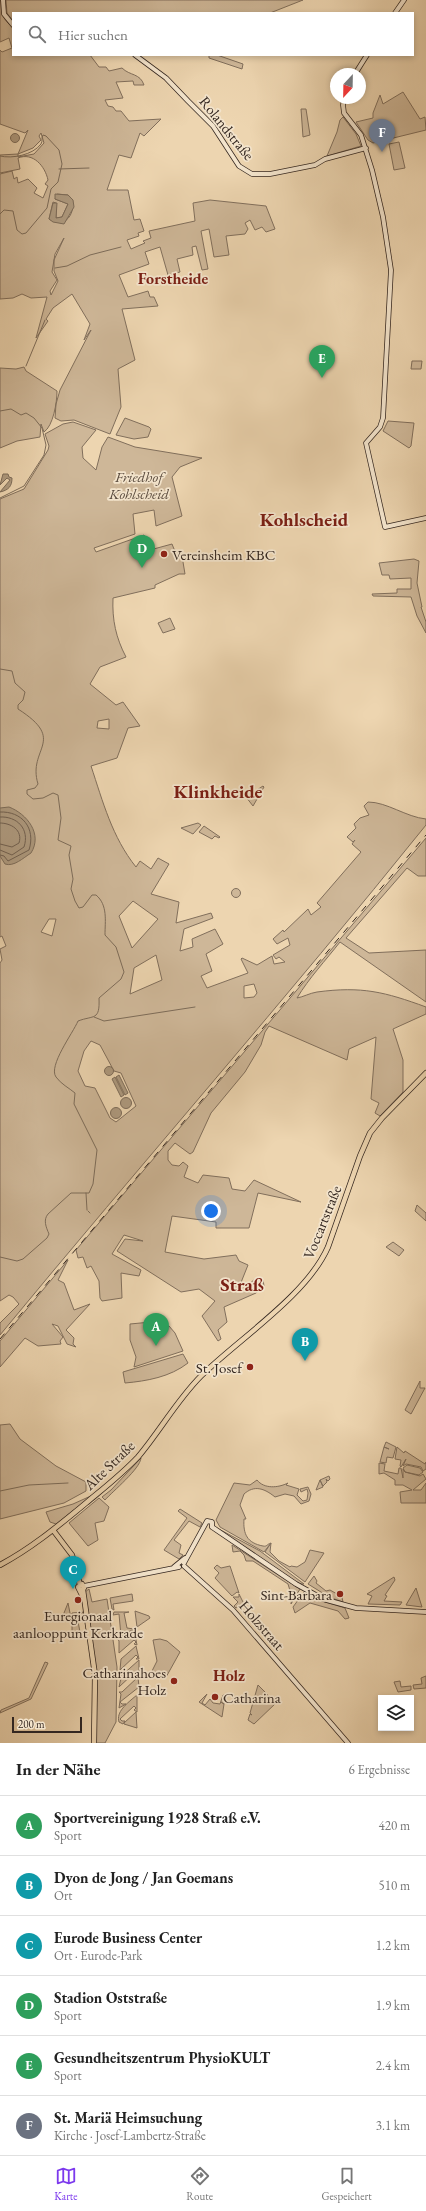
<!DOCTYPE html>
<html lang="de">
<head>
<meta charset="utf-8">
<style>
  body { margin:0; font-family:"EB Garamond",serif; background:#f2f2f2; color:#222 }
  .controls { position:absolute; right:12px; bottom:12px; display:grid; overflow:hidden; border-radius:0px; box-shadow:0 2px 6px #0003 }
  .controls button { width:36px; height:36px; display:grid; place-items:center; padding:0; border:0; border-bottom:1px solid #e0e0e0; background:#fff; color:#222; font:20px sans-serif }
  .compass { position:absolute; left:330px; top:68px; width:36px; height:36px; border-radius:50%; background:#fff; box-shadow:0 2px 6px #0003; rotate:202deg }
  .scale { position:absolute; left:12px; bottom:10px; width:70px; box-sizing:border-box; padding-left:4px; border:2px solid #342720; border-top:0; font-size:11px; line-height:14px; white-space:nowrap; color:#342720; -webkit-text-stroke:3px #f3e4cc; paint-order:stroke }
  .you { position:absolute; left:211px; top:1211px; width:14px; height:14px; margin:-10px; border:3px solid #fff; border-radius:50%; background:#1a73e8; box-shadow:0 0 0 6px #1a73e833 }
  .badge { display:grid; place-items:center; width:26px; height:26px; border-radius:50%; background:#7c3aed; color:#fff; font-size:13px; font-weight:700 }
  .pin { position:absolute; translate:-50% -33px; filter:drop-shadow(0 1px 2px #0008) }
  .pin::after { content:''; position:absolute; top:21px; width:14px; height:12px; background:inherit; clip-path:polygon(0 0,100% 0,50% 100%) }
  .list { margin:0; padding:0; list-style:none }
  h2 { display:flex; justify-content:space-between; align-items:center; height:52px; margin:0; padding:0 16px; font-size:17px }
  h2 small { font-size:13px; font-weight:400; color:#767676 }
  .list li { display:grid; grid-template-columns:26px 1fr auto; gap:12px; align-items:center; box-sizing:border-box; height:60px; padding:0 16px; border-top:1px solid #e0e0e0 }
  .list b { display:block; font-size:15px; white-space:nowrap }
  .list p { margin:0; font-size:13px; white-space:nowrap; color:#767676 }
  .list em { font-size:13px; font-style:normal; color:#767676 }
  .icon { flex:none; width:22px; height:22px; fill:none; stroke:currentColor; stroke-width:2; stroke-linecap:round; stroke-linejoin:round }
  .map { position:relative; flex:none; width:426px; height:1743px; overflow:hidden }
  .search { position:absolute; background:#fff; box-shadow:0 2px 6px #0003; left:12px; right:12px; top:12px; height:44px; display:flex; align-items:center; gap:10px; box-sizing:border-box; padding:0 14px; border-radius:0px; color:#767676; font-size:15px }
  .sheet { height:412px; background:#fff }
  nav { display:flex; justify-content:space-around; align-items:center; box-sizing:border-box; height:56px; border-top:1px solid #e0e0e0; background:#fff; font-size:11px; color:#767676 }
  nav a { display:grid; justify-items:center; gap:2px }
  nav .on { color:#7c3aed }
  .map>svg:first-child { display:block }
  .green { fill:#ceb798; stroke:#816f5c; fill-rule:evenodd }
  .water { fill:#ae9a7f; stroke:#7d6c59 }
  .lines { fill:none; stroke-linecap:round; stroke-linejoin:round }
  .shore { stroke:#716050; stroke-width:1 }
  .stream { stroke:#7d6c59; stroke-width:1 }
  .secondary-casing { stroke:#342720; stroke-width:5.5 }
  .primary-casing { stroke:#342720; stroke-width:6 }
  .secondary { stroke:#f3e4cc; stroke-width:4 }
  .primary { stroke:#edd5b0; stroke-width:4.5 }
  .rail { stroke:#342720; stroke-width:1; stroke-dasharray:7 7; stroke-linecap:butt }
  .poi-dot { fill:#8f2418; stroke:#f3e4cc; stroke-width:1.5 }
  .labels { text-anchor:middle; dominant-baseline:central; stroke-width:3.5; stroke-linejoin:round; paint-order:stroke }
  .street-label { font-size:15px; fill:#342720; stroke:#f3e4cc }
  .park-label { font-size:15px; font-style:italic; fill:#5a4b3e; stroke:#f3e4cc }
  .poi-label { font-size:15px; fill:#342720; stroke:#f3e4cc; text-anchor:end }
  .neighbourhood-label { font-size:16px; font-weight:bold; fill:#7a1f14; stroke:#f3e4cc }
  .district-label { font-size:19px; font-weight:bold; fill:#7a1f14; stroke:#f3e4cc }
</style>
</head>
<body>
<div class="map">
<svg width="426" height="1743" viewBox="0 0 426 1743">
  <rect width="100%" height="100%" fill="#edd5b0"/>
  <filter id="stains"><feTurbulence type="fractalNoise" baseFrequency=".005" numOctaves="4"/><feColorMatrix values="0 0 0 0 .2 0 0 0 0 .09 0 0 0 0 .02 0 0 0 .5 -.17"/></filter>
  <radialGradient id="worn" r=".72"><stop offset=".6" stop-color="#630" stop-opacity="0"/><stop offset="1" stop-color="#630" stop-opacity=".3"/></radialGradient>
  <path class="green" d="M0 0H2C0 11 3 21 13 27V55H90L99 67H106L109 71 122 68C130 76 140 73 144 85H134L133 81 116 82 123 98 105 100 108 106 113 107 116 111H121L129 121 161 119 144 136 140 133 131 158 119 155 107 190H128L134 220 140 219 144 231 138 233 139 236 127 240 131 249 145 243 143 241 151 238 149 231 195 221 193 203 210 200 266 206 275 229 266 232 262 227 255 230 250 220 245 223 248 229 245 234 226 236 229 255 214 257 209 229 201 231 208 269 202 270 196 246 192 247 193 255 177 259 180 272 168 275 160 247 145 252 149 264 119 275 128 297 148 291 150 297H154L158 306 122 309 135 360 118 369 121 407 110 434 74 420 61 421 55 418 56 404 60 390 91 330 84 340 90 324 72 294 53 308 46 319 48 321 36 338 47 297 31 298 22 294 13 298 0 299V174L12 171 14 179 17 177 18 183 28 179 37 188 34 193 43 198 48 186 45 184 48 180C45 166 33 152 18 158L20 169 0 173V155L18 154 28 130 25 133 0 124V50L2 52 12 48 9 38 0 42ZM41 133 44 143 34 154 18 157V154L33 148 41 140 39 136ZM57 194 68 195C79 203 70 232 49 219L53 202 56 203V218L62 217 68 204 55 199ZM64 238 54 260V271L58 281 51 295 50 291 57 280 52 272 55 254Z
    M6 0H303L270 13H13V21L7 13Z
    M209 55H217L243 64 242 69 209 58Z
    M403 92 420 119 425 117 426 130 373 143 368 140 356 122 373 118V113L380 95 383 104Z
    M301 109H306L310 135 303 137Z
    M343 117 356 134 361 146 327 156 337 132 340 120Z
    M399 142 405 168 394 170 389 144Z
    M412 361H422L421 369H411Z
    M24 367 26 371 57 391C57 403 53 426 44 432L41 424 40 437 17 441 0 448V368L16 369Z
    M125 418 149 427 151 429 148 437 134 439 116 435Z
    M388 421 414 423 411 446 409 448 383 431Z
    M73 422 96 430 82 447 83 458 96 470 102 447 108 437 135 447 202 458 180 467 172 477 182 516 156 526 154 510 133 514 135 534 94 548 96 552 144 535 150 550 172 544 174 549 182 556 185 574H179L155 585V588L113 598C112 620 116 638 126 657L100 667 90 684 116 705 123 702 140 726 128 728 117 758 91 766C103 802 112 837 136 867L140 861 151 869 158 858 169 864 151 894 179 902 176 923 211 913 213 918 184 929 180 951 193 947 192 939 215 929 223 944 206 954 212 971 201 976 207 988 248 973 241 959 242 958 257 965 272 956 274 964 285 962 279 957 276 959 273 955 290 945 288 938 277 944 273 939 283 930 284 932 308 909 311 915 321 907 317 903 361 852 352 844 355 840 353 842 347 837 356 828 354 824 360 818 369 815 364 806 368 802C387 802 406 817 426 819V825C287 998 141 1164 0 1335V1323L19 1304 13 1297 9 1295 0 1301V963L2 960 0 949 6 946 2 936 0 937V499L24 489 48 450 49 446 45 434 63 424ZM109 719V729L97 728 98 721ZM133 901 158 919 132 948 119 916ZM49 919H56L52 936 41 932ZM156 955 162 980 130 994 134 968ZM254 984 257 993 254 997 244 998V986ZM91 1041 100 1045 114 1071 121 1073 136 1106 116 1122 110 1118 95 1088 85 1086 78 1071 84 1051Z
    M414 559 419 561 417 583 422 607H421L426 622V633L417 616 411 597 373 596 372 594 397 593V589H411V578L390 579 389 575H382L379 563Z
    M170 618 175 629 163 633 158 623Z
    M263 786 264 787 253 806 246 797Z
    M198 823 201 825 193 834 181 828Z
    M204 826 220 837 219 838 215 836 212 839 199 832Z
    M426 838V876H418L407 868 346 938 369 953 426 950V1002L340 942C326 960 309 978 297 998 303 997 310 993 317 992 362 986 385 992 426 1007V1014L393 1029 403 1060V1092L380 1116 375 1113 379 1103 371 1099 376 1037 349 1049 347 1060 269 1026 265 1032 261 1045 245 1072 211 1113 193 1152 190 1154 175 1143 168 1151V1160L172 1165 179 1166 183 1162 188 1166 184 1177 198 1183 203 1175 229 1178 232 1189 245 1191 254 1180 301 1202 258 1193 249 1228H216V1222L172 1216 165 1252 204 1259 236 1255 239 1261 248 1265 240 1285 246 1287 256 1278 263 1280 264 1286 256 1293 224 1307 227 1322 218 1330 221 1339 218 1341 202 1316 215 1301 199 1289 181 1292 117 1251 125 1239 143 1241 124 1235 112 1254 141 1270 139 1276 121 1273 122 1298 102 1301 100 1298 99 1281 91 1266 87 1268 83 1257 78 1258 76 1250Z
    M231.5 893a4.5 4.5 0 1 1 9 0a4.5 4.5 0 1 1-9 0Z
    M417 1205 426 1213V1221L415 1211Z
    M393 1242 404 1250 399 1256 386 1247Z
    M68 1260 58 1280 64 1283 74 1310 90 1304 66 1330 74 1338 73 1344 76 1347 67 1344 58 1326 52 1324 63 1337 60 1341 61 1344 38 1346 25 1338 0 1367V1341Z
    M151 1322 157 1330 169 1326 175 1333 183 1351 134 1367 136 1357 130 1340V1324Z
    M183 1354 188 1363C170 1377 147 1381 125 1383L123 1372Z
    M420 1381V1388H425L411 1414 405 1410Z
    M10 1424 20 1439 56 1466 86 1482V1491L64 1503 0 1519V1425Z
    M386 1442 396 1447 393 1458 387 1457 386 1463 380 1462 384 1447 389 1449 384 1447Z
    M397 1447 404 1453 405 1451 425 1464 426 1462V1469L423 1471 421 1467 406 1464 403 1466 406 1459 401 1467 400 1466 401 1460 395 1459Z
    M141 1458C140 1469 113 1491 105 1500L102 1497 111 1490Z
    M379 1463 385 1464 384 1471 398 1474 399 1468H401L403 1478V1469L405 1472 420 1476 423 1474 426 1479 413 1490H421L426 1483V1503H401L400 1492 412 1490 403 1485H395V1480L384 1473 379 1474Z
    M407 1465 420 1468 423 1472 419 1475 405 1472 403 1468Z
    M329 1476 330 1479 328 1481 326 1479 327 1482 323 1486 320 1480 323 1487 316 1490 320 1480Z
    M257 1480C264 1489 278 1488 288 1483L286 1485 299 1489 297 1495 303 1501 307 1500 308 1493 307 1489 301 1492 300 1489 308 1487 311 1494 309 1501 301 1504 294 1496 285 1494 275 1497C264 1488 254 1485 244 1494L240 1505 246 1519H244C243 1534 247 1543 263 1546 267 1547 267 1544 271 1543L264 1552 220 1527 216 1520 234 1483 250 1485Z
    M93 1495 56 1524 50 1522 46 1512 73 1504Z
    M99 1498 109 1507 104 1521 95 1523 98 1540 88 1546 69 1523Z
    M180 1509 202 1523 200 1527 189 1521 174 1540 181 1545 179 1553 183 1555 179 1559 164 1550 187 1518 178 1511Z
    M215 1527 260 1551 304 1584H299Z
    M271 1543 270 1552 279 1561 290 1567 291 1566 297 1567 305 1562 310 1550 324 1553 305 1582 265 1552Z
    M232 1545 300 1589 291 1604 292 1597 288 1584 253 1561H246L244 1555 240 1551 233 1552Z
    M217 1565 221 1568 230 1566 239 1593 237 1592 232 1596 215 1578 219 1573 214 1568Z
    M314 1576 317 1581 316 1583 326 1591 330 1590 337 1594 341 1593 343 1602 329 1597 308 1584Z
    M394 1577 395 1580 385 1595 387 1596 384 1601 402 1602 400 1605 368 1604 372 1596 367 1594Z
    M416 1588 422 1607 406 1605Z
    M89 1589 92 1602 107 1599 117 1667 116 1722 105 1743H95C99 1689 93 1645 85 1592Z
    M304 1592 325 1602 345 1608 349 1618 345 1619 338 1611 310 1603 295 1613 293 1607Z
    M132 1594 133 1601 113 1604 114 1610 112 1609 110 1598Z
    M239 1594 244 1604 236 1608 234 1606 238 1602 233 1597H239Z
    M68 1603 71 1618H62Z
    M135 1611 149 1616 150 1618 137 1627Z
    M84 1612 77 1616 80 1632H88L89 1638H72V1613Z
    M114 1612H129L124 1613 127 1628 134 1629 121 1636 119 1614 113 1615Z
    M134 1630 137 1645 134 1644 136 1642 134 1640 119 1653V1641L117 1638Z
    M160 1639 167 1641 180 1652 165 1679 158 1673 152 1671 157 1661 153 1640Z
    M136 1646 139 1659H136L138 1657 136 1655 120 1670 121 1659Z
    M139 1660V1677L136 1676 138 1674 135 1672 119 1687 121 1678 120 1677Z
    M45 1662 48 1663 31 1699 0 1713 1 1710 29 1698Z
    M426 1676V1688L414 1689 413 1685 422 1684 421 1678Z
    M138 1677 139 1687 120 1702 122 1704H126L119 1708 121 1694 119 1692H122Z
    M400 1681 401 1687 411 1686V1690L398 1692 394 1682Z
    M258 1685 276 1703 254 1724 248 1720 250 1714 252 1715 250 1713Z
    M207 1694 202 1703 205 1705 210 1699 213 1703 220 1704 223 1695 226 1696 224 1704 221 1702 224 1704 222 1717 199 1702Z
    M137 1695V1712L134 1710 136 1708 134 1706 120 1719 122 1721H125L123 1724 119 1722C116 1712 126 1704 137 1695Z
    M136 1712 137 1728 124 1724V1723Z"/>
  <path class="water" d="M10.5 138a4.5 4.5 0 1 1 9 0a4.5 4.5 0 1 1-9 0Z
    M55 194 68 195 73 200 74 207 64 224 53 222 49 219 53 203H57L56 218 62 217 68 204 55 199Z
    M3 474H8L9 477 12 478C12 486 9 490 0 492L10 480 7 478 0 485Z
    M9 807C27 814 43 834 31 853 23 858 14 867 5 864L0 856V808Z
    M104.5 1071a4.5 4.5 0 1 1 9 0a4.5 4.5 0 1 1-9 0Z
    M119 1075 128 1093 125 1095 116 1077Z
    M115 1077 124 1095 121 1097 112 1079Z
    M120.5 1103a5.5 5.5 0 1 1 11 0a5.5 5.5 0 1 1-11 0Z
    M110.5 1113a5.5 5.5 0 1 1 11 0a5.5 5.5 0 1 1-11 0Z"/>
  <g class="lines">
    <path class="shore" d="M0 812C22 811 36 828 29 850L8 861 4 856 0 855
      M0 817C17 816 30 829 24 847L12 855 0 850
      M0 823C11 823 23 830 19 843L12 847 0 844"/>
    <path class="stream" d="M0 156C12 159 33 155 41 144 43 141 41 138 43 135L46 136 59 150 62 164 58 182 51 189 47 208 26 233 22 234 17 230 13 211 4 210 0 214
      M59 169 89 168
      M55 268 67 266 90 255 121 247
      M26 366 45 320
      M0 411 11 409 21 415 26 413 34 418 42 428 46 445 44 455 24 486 0 498
      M0 669 12 671 15 683 25 692 23 700 18 705V709C68 741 27 748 38 784L35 788 27 790V794L33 799 43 798 53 793 58 795 61 818 58 840 71 846 69 855 73 879 71 889 75 901 79 908 83 907 92 895H96C108 905 105 921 105 935L116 947 124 972 121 979 99 998C100 1021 94 1015 78 1021 73 1033 48 1066 56 1077 61 1084 69 1088 75 1093L74 1104 97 1150 93 1184 89 1193H71L48 1214C43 1220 46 1227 49 1234L47 1238 23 1259 17 1261 0 1257
      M94 1017 104 1021 195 1007
      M86 1193 87 1210
      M88 1211 90 1213
      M0 1491 29 1485 68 1483"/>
    <g class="secondary-casing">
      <path id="secondary" d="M3 0 4 14 13 25
        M395 13 404 0
        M135 55 166 78 188 101 213 126 239 166 252 174H270L315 165 325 159 366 148
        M355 74 367 55
        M344 98 343 105 344 113 361 135 372 170 383 217 391 270 383 418 380 427 366 443 385 527 426 518
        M212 1527 296 1584 323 1599 356 1608 426 1612
        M184 1563 207 1521 212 1522V1527
        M184 1566 233 1610 348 1743
        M174 1567 185 1558
        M84 1586 179 1567"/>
    </g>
    <g class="primary-casing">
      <path id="primary" d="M53 1530 72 1555 80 1585
        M0 1565C32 1548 58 1526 86 1503 104 1488 122 1474 138 1457 160 1431 177 1400 201 1376 240 1338 307 1295 328 1247L360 1156 370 1133 382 1118 426 1073
        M83 1590 95 1675 94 1743
        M81 1591 84 1588 82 1584 78 1587 82 1595"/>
    </g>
    <use href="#secondary" class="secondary"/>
    <use href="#primary" class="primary"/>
    <path class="rail" d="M0 1339 426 835"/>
  </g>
  <g class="poi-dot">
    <circle cx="164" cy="554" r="4"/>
    <circle cx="250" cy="1367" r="4"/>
    <circle cx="340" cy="1594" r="4"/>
    <circle cx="78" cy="1600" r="4"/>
    <circle cx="174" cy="1681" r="4"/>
    <circle cx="215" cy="1697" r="4"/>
  </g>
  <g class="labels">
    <g class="street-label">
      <text transform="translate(227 128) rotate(51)">Rolandstraße</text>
      <text transform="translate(322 1222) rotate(-68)">Voccartstraße</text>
      <text transform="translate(109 1465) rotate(-44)">Alte Straße</text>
      <text transform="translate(262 1625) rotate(49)">Holzstraat</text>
    </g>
    <g class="park-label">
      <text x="139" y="476">Friedhof<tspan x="139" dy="17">Kohlscheid</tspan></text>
    </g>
    <g class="poi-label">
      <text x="172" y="554" text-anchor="start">Vereinsheim KBC</text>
      <text x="242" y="1367">St. Josef</text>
      <text x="332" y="1594">Sint-Barbara</text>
      <text x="78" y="1615" text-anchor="middle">Euregionaal<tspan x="78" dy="17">aanlooppunt Kerkrade</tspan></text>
      <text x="166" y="1672">Catharinahoes<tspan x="166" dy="17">Holz</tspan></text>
      <text x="223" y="1697" text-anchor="start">Catharina</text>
    </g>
    <g class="neighbourhood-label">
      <text x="173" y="278">Forstheide</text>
      <text x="229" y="1675">Holz</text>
    </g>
    <g class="district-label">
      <text x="304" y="519">Kohlscheid</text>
      <text x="218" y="791">Klinkheide</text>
      <text x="242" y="1284">Straß</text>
    </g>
  </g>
  <rect width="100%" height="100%" filter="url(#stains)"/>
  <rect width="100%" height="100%" fill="url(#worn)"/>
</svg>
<div class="controls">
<button><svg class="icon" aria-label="layers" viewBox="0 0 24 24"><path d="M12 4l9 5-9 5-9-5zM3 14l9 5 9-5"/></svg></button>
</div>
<svg class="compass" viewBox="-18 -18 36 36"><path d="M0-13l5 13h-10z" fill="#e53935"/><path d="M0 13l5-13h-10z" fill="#767676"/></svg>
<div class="scale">200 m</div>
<div class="you"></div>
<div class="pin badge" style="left:156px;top:1346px;background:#2e9e5b">A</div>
<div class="pin badge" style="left:305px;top:1361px;background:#0f9aa8">B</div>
<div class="pin badge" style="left:73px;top:1589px;background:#0f9aa8">C</div>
<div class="pin badge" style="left:142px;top:568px;background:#2e9e5b">D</div>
<div class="pin badge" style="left:322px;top:378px;background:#2e9e5b">E</div>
<div class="pin badge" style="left:382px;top:152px;background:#6b7280">F</div>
<div class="search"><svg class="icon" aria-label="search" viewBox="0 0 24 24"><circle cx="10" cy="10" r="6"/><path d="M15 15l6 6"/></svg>Hier suchen</div>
</div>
<section class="sheet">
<h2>In der Nähe<small>6 Ergebnisse</small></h2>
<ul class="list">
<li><span class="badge" style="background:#2e9e5b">A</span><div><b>Sportvereinigung 1928 Straß e.V.</b><p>Sport</p></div><em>420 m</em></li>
<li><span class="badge" style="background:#0f9aa8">B</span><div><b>Dyon de Jong / Jan Goemans</b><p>Ort</p></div><em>510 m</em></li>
<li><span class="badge" style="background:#0f9aa8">C</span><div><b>Eurode Business Center</b><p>Ort · Eurode-Park</p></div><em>1.2 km</em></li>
<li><span class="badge" style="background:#2e9e5b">D</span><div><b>Stadion Oststraße</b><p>Sport</p></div><em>1.9 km</em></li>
<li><span class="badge" style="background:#2e9e5b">E</span><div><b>Gesundheitszentrum PhysioKULT</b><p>Sport</p></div><em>2.4 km</em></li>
<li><span class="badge" style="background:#6b7280">F</span><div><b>St. Mariä Heimsuchung</b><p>Kirche · Josef-Lambertz-Straße</p></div><em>3.1 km</em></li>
</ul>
</section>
<nav>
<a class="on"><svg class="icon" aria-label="map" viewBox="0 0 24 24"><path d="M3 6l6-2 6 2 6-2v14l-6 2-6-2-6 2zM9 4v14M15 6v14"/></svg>Karte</a>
<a><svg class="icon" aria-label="directions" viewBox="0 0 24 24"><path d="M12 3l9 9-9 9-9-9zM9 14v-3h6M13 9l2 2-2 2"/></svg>Route</a>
<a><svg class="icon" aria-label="saved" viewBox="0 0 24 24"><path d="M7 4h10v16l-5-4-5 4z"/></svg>Gespeichert</a>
</nav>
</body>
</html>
